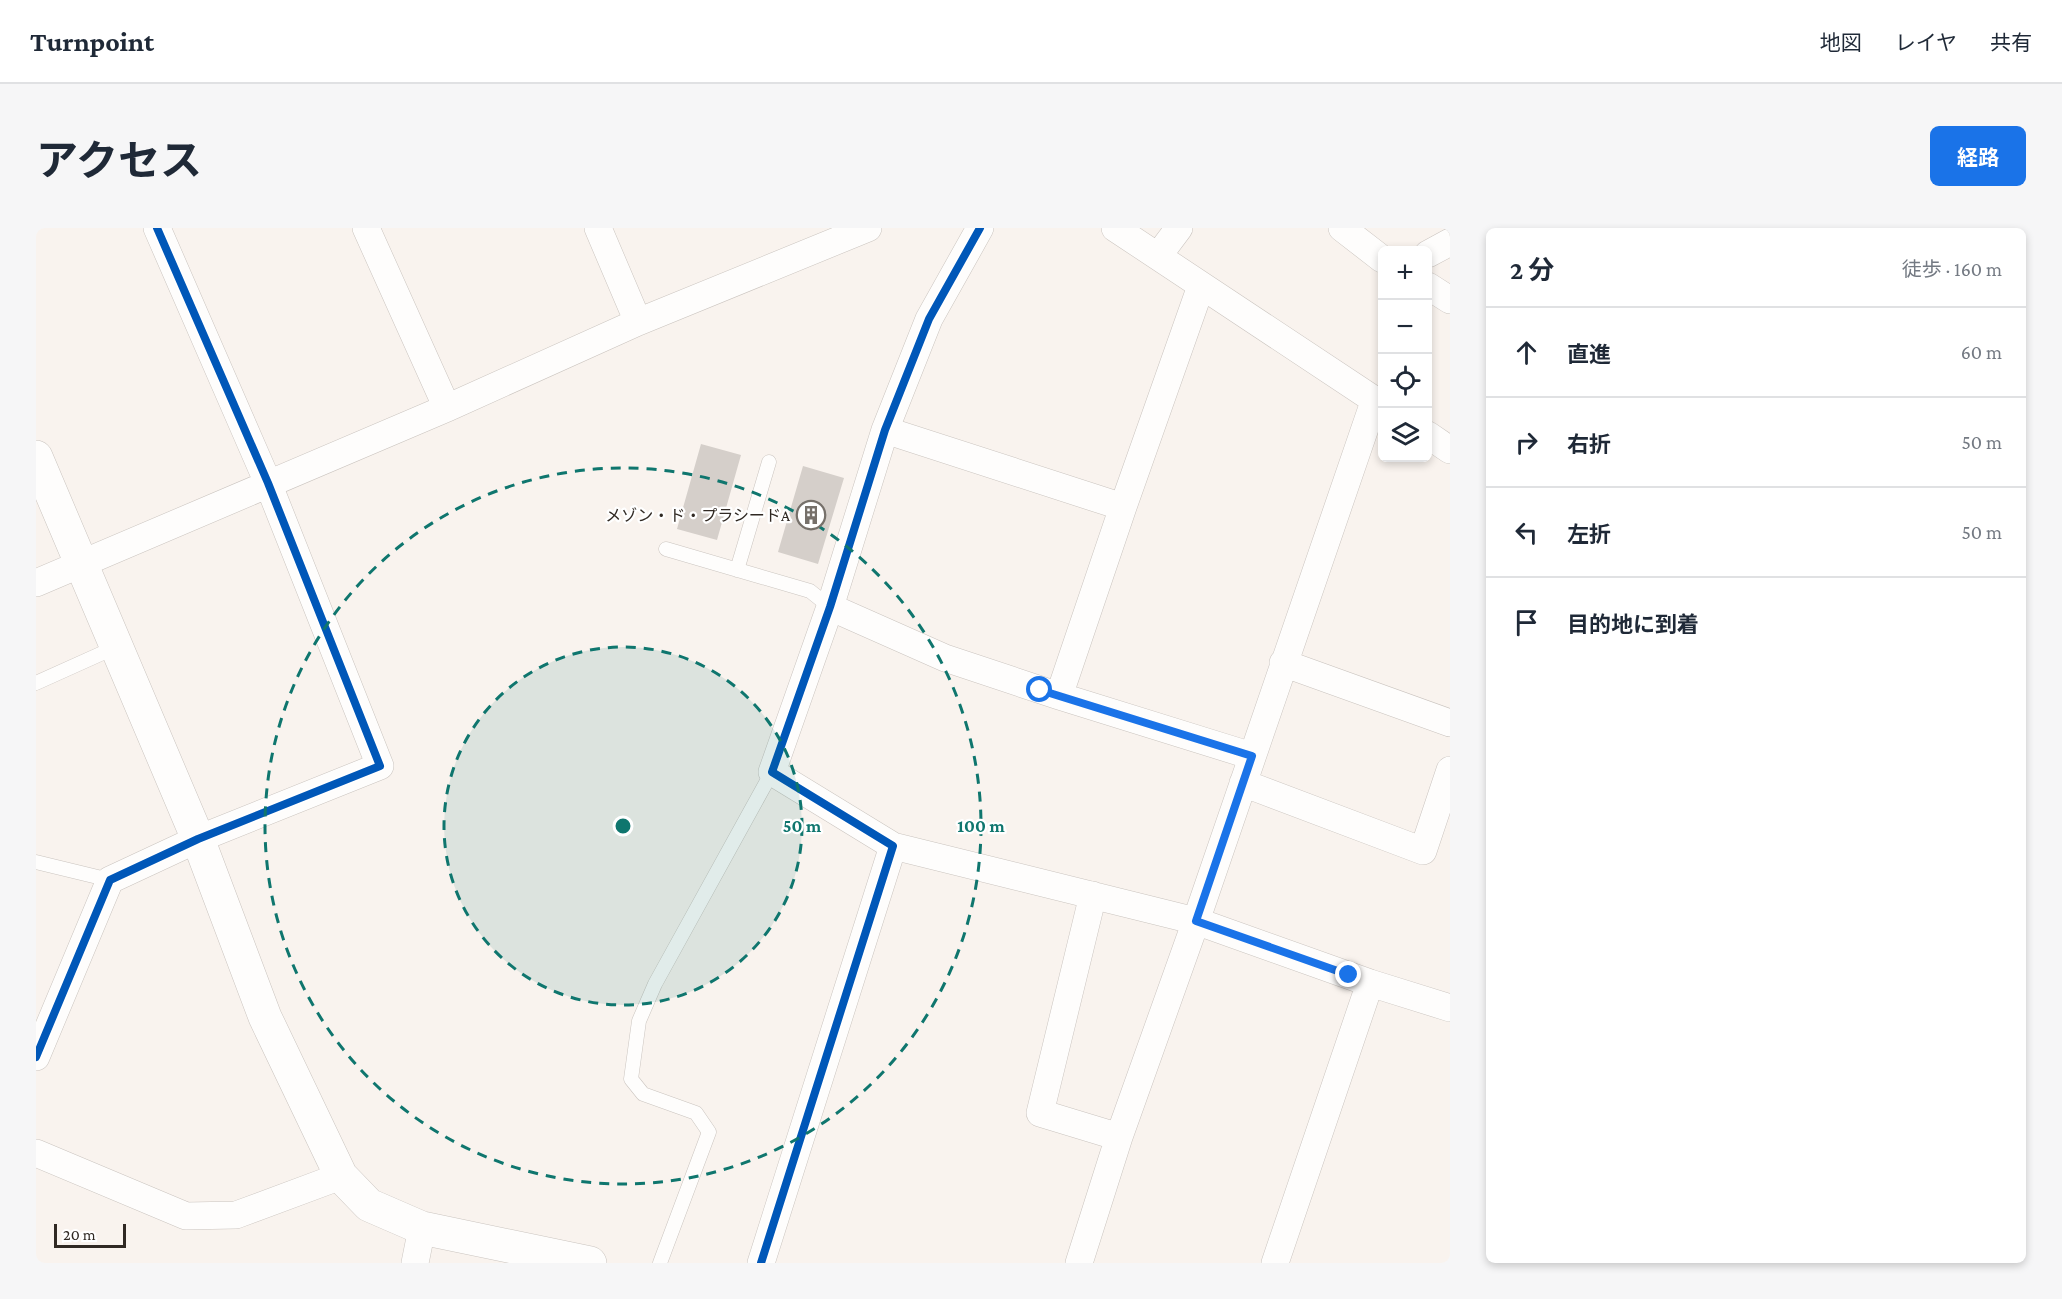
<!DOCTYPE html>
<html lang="ja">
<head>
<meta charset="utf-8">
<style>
  body { margin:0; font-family:"Crimson Pro","Noto Sans JP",serif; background:#f6f6f7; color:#1f2937 }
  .controls { position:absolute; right:18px; top:18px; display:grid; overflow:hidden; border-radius:9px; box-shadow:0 3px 9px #0003 }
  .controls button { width:54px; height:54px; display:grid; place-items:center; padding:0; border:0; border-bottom:2px solid #e0e1e3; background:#fff; color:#1f2937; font:30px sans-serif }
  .scale { position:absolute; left:18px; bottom:15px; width:72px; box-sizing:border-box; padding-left:6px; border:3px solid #302923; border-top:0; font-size:16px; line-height:21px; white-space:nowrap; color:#302923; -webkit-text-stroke:4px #fff; paint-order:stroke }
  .stop { position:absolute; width:18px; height:18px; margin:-14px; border:4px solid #1a73e8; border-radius:50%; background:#fff }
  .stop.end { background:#1a73e8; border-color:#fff; box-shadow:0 2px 6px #0008 }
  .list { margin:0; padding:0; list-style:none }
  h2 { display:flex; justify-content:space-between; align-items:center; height:78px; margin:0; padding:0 24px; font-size:26px }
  h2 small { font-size:20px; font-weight:400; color:#747a83 }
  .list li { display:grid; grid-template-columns:39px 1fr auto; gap:18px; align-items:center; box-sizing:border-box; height:90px; padding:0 24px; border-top:2px solid #e0e1e3 }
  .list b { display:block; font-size:22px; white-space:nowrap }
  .list em { font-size:20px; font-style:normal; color:#747a83 }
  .icon { flex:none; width:33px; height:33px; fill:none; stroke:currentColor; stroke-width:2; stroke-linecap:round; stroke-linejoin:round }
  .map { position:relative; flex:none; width:1414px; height:1035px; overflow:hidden; border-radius:9px }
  header { display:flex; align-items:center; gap:36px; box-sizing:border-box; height:84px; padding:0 30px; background:#fff; border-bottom:2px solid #e0e1e3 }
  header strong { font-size:28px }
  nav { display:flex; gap:33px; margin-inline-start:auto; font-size:21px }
  .intro { display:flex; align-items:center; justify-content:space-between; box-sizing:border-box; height:144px; padding:0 36px }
  h1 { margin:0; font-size:42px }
  .button { padding:15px 27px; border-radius:9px; background:#1a73e8; color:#fff; font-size:21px; font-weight:700 }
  main { display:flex; gap:36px; padding:0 36px }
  aside { flex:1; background:#fff; border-radius:9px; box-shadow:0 3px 9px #0003 }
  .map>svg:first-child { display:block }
  .building { fill:#d5cfca }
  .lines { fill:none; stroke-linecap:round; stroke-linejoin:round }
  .lane-casing { stroke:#cac4bf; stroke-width:15 }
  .street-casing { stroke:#cac4bf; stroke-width:28 }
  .secondary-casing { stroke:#cac4bf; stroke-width:34 }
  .lane { stroke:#fefdfc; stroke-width:14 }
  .street { stroke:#fefdfc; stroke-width:27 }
  .secondary { stroke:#fefdfc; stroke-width:33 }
  .cycleway-casing { stroke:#fff; stroke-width:11 }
  .cycleway { stroke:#0057b8; stroke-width:8 }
  .route { stroke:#1a73e8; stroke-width:8 }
  .ring { fill:none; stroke:#0f766e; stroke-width:3; stroke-dasharray:10 8 }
  .labels { text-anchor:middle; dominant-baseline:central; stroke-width:4.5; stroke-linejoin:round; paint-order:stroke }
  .poi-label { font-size:16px; fill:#302923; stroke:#fff; text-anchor:end }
  .centre { fill:#0f766e; stroke:#fff; stroke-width:3 }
  .ring-label { font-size:18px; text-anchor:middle; font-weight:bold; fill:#0f766e; stroke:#fff; stroke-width:4.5; stroke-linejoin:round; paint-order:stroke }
</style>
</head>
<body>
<header>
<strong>Turnpoint</strong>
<nav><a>地図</a><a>レイヤ</a><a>共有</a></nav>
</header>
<div class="intro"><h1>アクセス</h1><a class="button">経路</a></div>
<main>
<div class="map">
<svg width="1414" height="1035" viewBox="0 0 1414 1035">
  <rect width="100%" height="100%" fill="#f9f3ee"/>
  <path class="building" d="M665 216 705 227 681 312 641 301Z
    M767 238 808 250 782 336 742 324Z"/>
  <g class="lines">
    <g class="lane-casing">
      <path id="lane" d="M630 321 774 363 794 379
        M701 342 733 234
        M0 455 80 419
        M0 634 74 652
        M624 1035 673 904 660 885 607 866 595 851 603 793 619 756 736 544"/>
    </g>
    <g class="street-casing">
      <path id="street" d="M330 0 411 180
        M562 0 602 94
        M1079 0 1346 177
        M1306 0 1346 31
        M1392 26 1414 14
        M1122 28 1143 0
        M1392 58 1414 72
        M849 202 1087 279
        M1392 207 1414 222
        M0 355 411 180 602 94 832 0
        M794 379 909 430 1023 468 1216 528
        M1247 435 1414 495
        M1023 468 1087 279 1165 58
        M1207 555 1387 623 1414 542
        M857 618 1160 693 1334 755 1414 780
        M1057 667 1004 885 1083 909
        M0 829 74 652 162 611 344 538 232 255 121 0
        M0 925 150 988 200 987 305 948
        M379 1035 386 1000
        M725 1035 857 618 736 544 794 379 849 202 893 91 944 0
        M1043 1035 1083 909 1160 693 1339 171
        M1239 1035 1334 755"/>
    </g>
    <g class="secondary-casing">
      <path id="secondary" d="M0 229 162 611 229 789 305 948 333 977 386 1000 554 1035"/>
    </g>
    <use href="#lane" class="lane"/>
    <use href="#street" class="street"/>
    <use href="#secondary" class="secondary"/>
    <g class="cycleway-casing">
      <path id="cycleway" d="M0 829 74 652 162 611 344 538 232 255 121 0
        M725 1035 857 618 736 544 794 379 849 202 893 91 944 0"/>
    </g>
    <use href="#cycleway" class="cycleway"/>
  </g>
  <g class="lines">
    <path class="route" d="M1004 462 1216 528 1160 693 1313 747"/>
  </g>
  <circle cx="587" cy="598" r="179" fill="#0f766e" fill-opacity=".12"/>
  <g class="ring">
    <circle cx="587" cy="598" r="179"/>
    <circle cx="587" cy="598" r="358"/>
  </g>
  <defs>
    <g id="building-ring" transform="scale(1.5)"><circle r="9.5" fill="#fff" stroke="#76706a" stroke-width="1.5"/><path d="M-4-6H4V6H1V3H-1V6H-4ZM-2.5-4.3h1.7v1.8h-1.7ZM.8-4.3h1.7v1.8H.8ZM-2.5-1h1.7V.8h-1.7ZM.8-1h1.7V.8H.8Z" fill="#76706a"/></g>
  </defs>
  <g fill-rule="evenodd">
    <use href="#building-ring" x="775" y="287"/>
  </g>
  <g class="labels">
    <g class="poi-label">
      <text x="754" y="287">メゾン・ド・プラシードA</text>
    </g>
  </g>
  <circle cx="587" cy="598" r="9" class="centre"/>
  <g class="ring-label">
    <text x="766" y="604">50 m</text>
    <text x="945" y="604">100 m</text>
  </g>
</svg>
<div class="controls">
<button>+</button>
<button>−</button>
<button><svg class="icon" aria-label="locate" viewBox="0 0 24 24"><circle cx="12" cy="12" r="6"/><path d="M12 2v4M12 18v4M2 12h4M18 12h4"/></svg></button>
<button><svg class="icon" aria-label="layers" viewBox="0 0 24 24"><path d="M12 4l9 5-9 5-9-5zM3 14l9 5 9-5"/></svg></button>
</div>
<div class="scale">20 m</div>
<div class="stop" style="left:1004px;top:462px"></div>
<div class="stop end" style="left:1313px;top:747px"></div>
</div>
<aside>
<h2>2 分<small>徒歩 · 160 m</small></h2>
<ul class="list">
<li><svg class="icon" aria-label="ahead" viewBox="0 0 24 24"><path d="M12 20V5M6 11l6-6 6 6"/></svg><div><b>直進</b></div><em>60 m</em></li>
<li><svg class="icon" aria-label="right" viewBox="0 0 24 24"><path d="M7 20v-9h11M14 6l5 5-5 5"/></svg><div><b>右折</b></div><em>50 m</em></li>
<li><svg class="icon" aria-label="left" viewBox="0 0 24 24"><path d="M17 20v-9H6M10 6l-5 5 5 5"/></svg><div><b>左折</b></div><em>50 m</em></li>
<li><svg class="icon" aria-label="arrive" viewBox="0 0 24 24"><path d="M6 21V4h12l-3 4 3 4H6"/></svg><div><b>目的地に到着</b></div></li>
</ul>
</aside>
</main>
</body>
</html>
